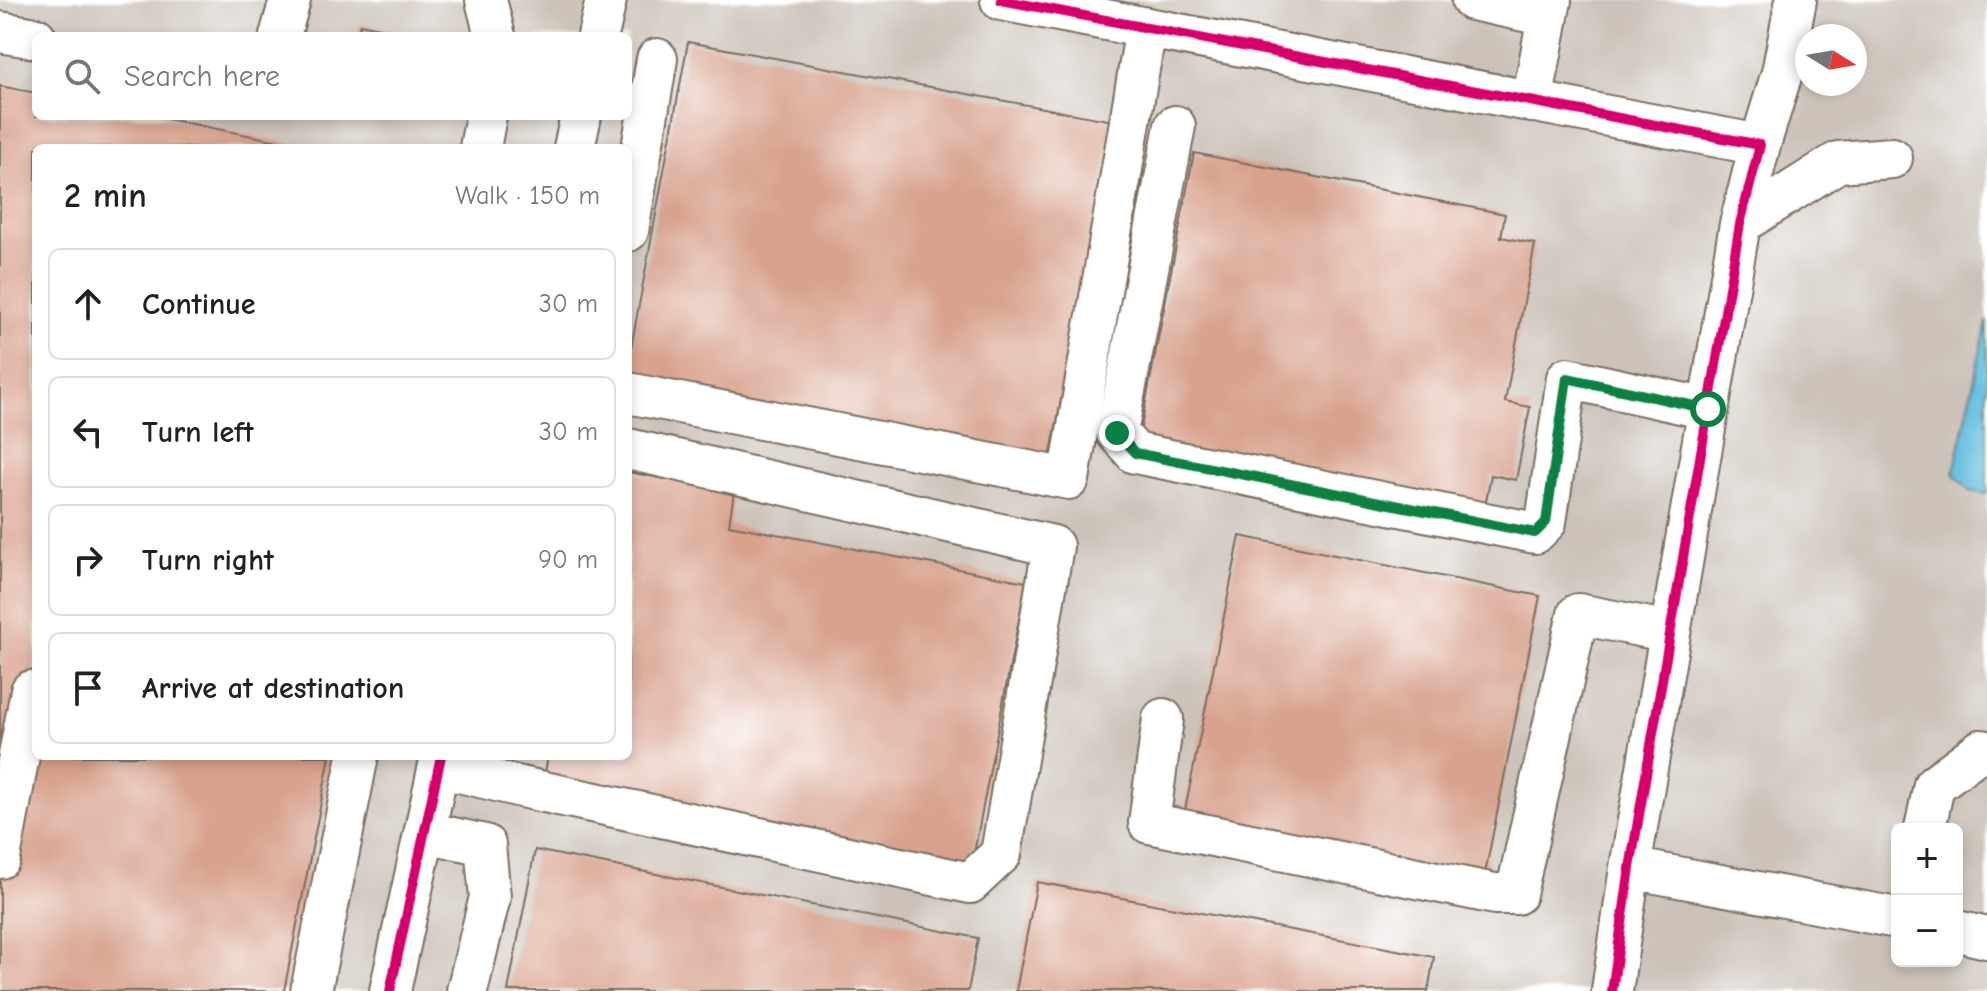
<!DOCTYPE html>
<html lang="en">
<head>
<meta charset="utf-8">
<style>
  body { margin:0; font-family:"Comic Neue",sans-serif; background:#f6f6f6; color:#222 }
  .controls { position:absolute; right:24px; bottom:24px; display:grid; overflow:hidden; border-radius:12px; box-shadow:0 4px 12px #0003 }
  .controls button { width:72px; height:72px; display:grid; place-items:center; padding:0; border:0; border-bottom:2px solid #e0e0e0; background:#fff; color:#222; font:40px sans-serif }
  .compass { position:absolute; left:1795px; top:24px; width:72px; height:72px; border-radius:50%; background:#fff; box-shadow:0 4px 12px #0003; rotate:101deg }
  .stop { position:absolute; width:24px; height:24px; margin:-18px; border:6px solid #0b8043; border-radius:50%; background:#fff }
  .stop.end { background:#0b8043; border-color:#fff; box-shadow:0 2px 8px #0008 }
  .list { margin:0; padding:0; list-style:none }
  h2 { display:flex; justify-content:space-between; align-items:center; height:104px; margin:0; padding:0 32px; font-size:34px }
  h2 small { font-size:26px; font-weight:400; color:#767676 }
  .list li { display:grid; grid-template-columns:52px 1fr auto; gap:24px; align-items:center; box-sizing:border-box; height:112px; margin:0 16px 16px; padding:0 16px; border:2px solid #e0e0e0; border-radius:12px }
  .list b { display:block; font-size:30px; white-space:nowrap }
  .list em { font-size:26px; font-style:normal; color:#767676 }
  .icon { flex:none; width:44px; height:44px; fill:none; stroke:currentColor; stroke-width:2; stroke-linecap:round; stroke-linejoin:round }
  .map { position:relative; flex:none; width:1987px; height:991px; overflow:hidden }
  .search { position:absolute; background:#fff; box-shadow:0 4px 12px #0003; left:32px; top:32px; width:600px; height:88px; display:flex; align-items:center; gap:20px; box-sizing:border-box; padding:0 28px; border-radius:12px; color:#767676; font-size:30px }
  .panel { position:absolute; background:#fff; box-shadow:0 4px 12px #0003; left:32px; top:144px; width:600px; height:616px; border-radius:12px }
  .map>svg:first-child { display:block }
  .industrial { fill:#ccc2b9; fill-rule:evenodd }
  .water { fill:#5fbcdd; stroke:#4d737e; stroke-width:2 }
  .building { fill:#d8a28d }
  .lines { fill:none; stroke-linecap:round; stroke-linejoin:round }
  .minor-casing { stroke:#7c6d5e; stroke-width:44 }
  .minor { stroke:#fff; stroke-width:40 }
  .cycleway-casing { stroke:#fff; stroke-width:15 }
  .cycleway { stroke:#d6006c; stroke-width:10 }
  .route { stroke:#0b8043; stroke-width:10 }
</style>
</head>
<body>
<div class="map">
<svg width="1987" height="991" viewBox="0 0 1987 991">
  <rect width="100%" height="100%" fill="#fff"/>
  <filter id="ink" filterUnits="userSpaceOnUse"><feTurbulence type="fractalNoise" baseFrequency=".0125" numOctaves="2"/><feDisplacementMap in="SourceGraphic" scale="16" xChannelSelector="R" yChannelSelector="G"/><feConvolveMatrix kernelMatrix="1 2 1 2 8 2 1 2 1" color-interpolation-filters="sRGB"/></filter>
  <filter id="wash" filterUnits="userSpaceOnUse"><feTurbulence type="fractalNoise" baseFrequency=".006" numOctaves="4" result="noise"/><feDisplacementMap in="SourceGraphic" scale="32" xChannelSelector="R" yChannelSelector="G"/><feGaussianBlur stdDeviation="1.8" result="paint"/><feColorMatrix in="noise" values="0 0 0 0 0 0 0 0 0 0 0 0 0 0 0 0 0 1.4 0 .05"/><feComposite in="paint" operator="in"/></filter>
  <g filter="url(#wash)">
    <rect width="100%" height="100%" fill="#f5ead5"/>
    <path class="industrial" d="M0 0H1987V991H0ZM36 36H628V116H36ZM1807 36H1855V84H1807ZM36 148H628V756H36ZM1897 829H1957V961H1897Z"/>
    <path class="water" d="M1987 321V494L1969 491 1954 473Z"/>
    <g id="blocks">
      <path class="building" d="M360 24 413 35 412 36H357Z
        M688 42 1113 121 1046 480 628 402V364Z
        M0 86 36 93V116H152L308 147 36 148V756H330L284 991H0Z
        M1194 153 1505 214 1501 237 1535 244 1505 402 1530 407 1516 480 1491 475 1485 506 1137 448Z
        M628 472 734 492 729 525 1026 582 971 869 542 787 548 756H628Z
        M1240 536 1540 596 1480 899 1179 840Z
        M535 850 978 938 968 991H508Z
        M1037 882 1434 957 1428 991H1016Z"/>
    </g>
  </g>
  <g filter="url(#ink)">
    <use href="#blocks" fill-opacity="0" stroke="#7c6d5e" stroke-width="2"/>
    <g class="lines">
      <g class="minor-casing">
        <path id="minor" d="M486 0 495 36
          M1001 0 1760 145 1740 224 1630 868 1612 991
          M1472 0 1548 16
          M0 32 36 38
          M280 36 290 0
          M598 36 606 0
          M1532 102 1551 0
          M1175 126 1117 433 1135 453 1535 533 1546 522 1567 378 1708 409
          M1760 145 1782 73 1796 0
          M480 148 486 116
          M574 148 581 116
          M1740 224 1838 162 1892 158
          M628 231 657 59
          M628 393 1069 479 1146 28
          M1163 719 1149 823 1495 894H1516L1578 614 1670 632
          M439 767 521 787 970 883 1001 854 1053 546 628 449
          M1925 829 1934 785 1981 750 1987 751
          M425 832 485 845 490 897 467 991
          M0 858 31 691
          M1630 868 1897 918
          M1957 931 1987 938
          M311 991 358 756
          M390 991 441 756"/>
      </g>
      <use href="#minor" class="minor"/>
      <g class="cycleway-casing">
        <path id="cycleway" d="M1001 0 1760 145 1740 224 1630 868 1612 991
          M390 991 441 756"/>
      </g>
      <use href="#cycleway" class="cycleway"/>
    </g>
  </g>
  <g class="lines" filter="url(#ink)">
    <path class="route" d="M1117 433 1135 453 1535 533 1546 522 1567 378 1708 409"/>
  </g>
</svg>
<div class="controls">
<button>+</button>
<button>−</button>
</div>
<svg class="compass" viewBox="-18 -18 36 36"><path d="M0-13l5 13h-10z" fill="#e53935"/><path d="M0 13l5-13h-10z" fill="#767676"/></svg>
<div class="stop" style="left:1708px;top:409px"></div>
<div class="stop end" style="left:1117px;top:433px"></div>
<div class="search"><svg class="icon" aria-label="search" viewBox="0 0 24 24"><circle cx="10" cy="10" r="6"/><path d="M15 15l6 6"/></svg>Search here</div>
<section class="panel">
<h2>2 min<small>Walk · 150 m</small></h2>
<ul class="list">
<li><svg class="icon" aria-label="ahead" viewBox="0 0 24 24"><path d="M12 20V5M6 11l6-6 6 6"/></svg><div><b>Continue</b></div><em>30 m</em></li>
<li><svg class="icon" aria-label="left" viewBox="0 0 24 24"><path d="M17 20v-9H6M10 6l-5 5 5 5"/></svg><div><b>Turn left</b></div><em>30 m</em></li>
<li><svg class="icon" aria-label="right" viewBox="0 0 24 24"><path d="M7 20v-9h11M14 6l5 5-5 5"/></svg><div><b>Turn right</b></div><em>90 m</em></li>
<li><svg class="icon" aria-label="arrive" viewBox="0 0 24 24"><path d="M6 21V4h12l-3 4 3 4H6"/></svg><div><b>Arrive at destination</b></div></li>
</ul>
</section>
</div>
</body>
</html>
